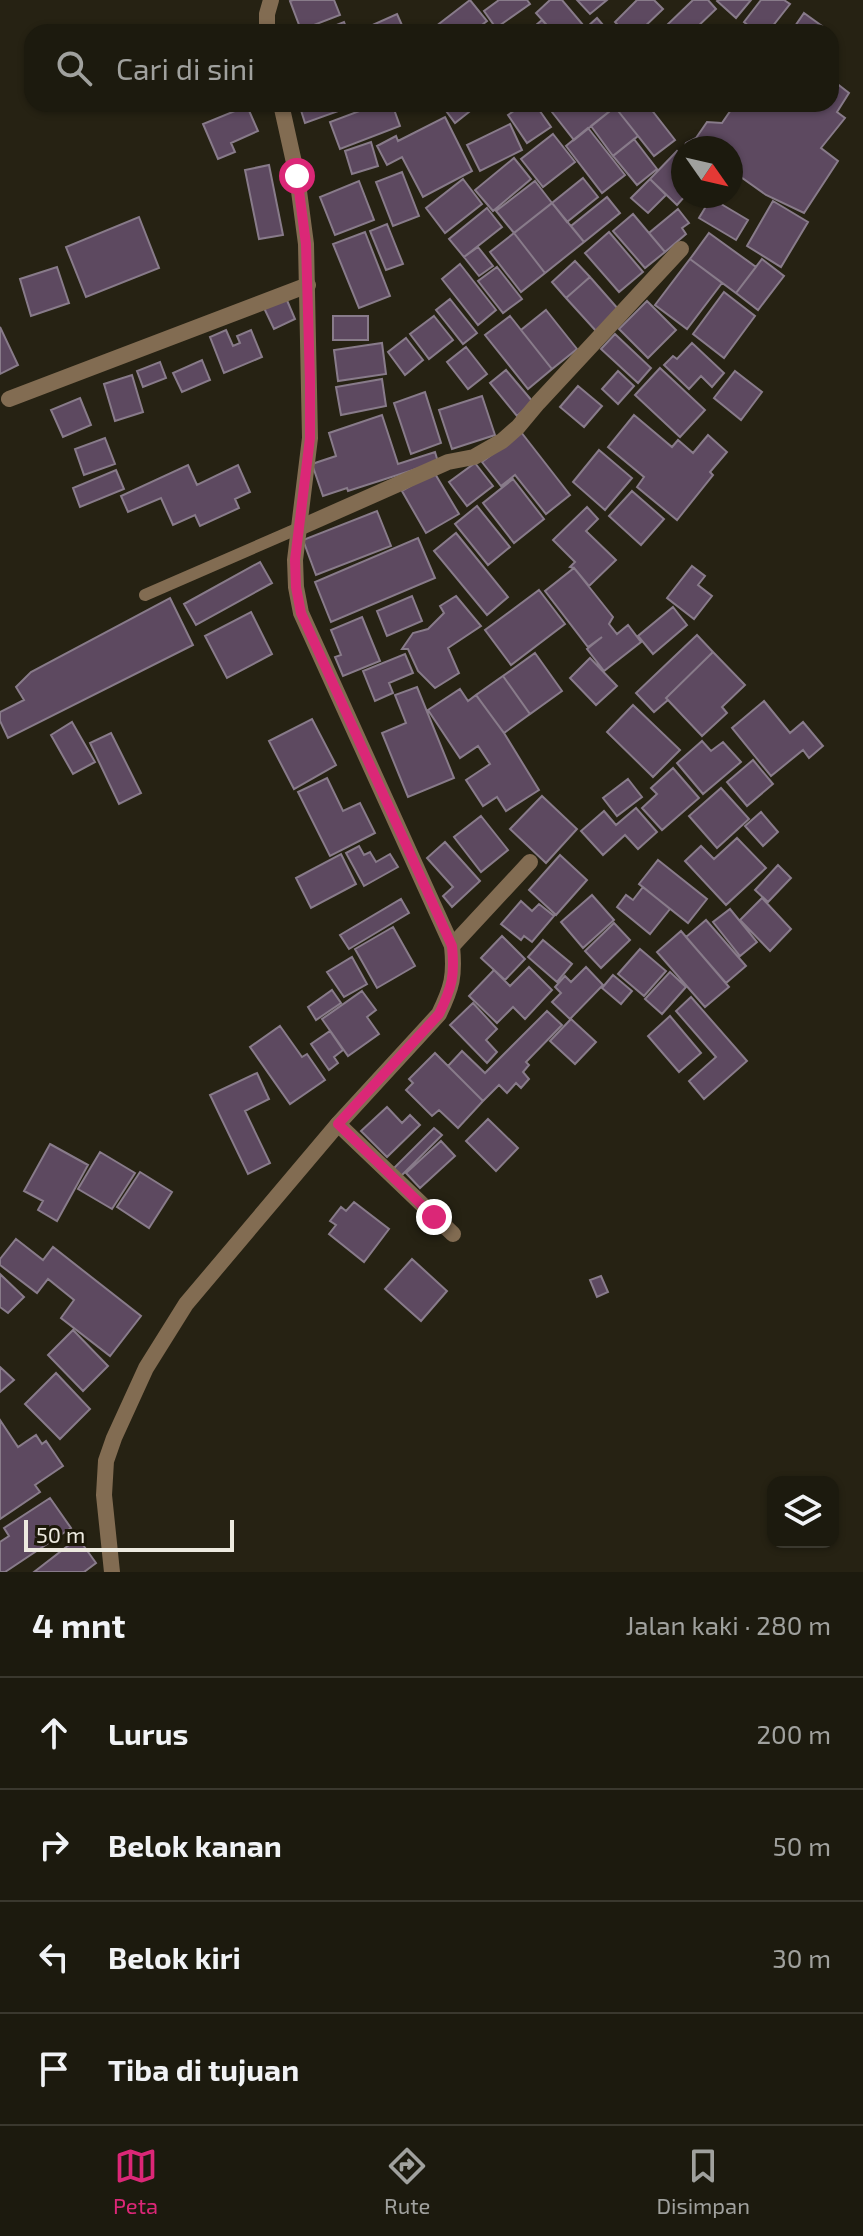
<!DOCTYPE html>
<html lang="id">
<head>
<meta charset="utf-8">
<style>
  body { margin:0; font-family:"Exo 2",sans-serif; background:#252317; color:#f1f3f6 }
  .controls { position:absolute; right:24px; bottom:24px; display:grid; overflow:hidden; border-radius:16px; box-shadow:0 2px 6px #0004 }
  .controls button { width:72px; height:72px; display:grid; place-items:center; padding:0; border:0; border-bottom:2px solid #3a382e; background:#1c1a0e; color:#f1f3f6; font:40px sans-serif }
  .compass { position:absolute; left:671px; top:136px; width:72px; height:72px; border-radius:50%; background:#1c1a0e; box-shadow:0 2px 6px #0004; rotate:124deg }
  .scale { position:absolute; left:24px; bottom:20px; width:210px; box-sizing:border-box; padding-left:8px; border:4px solid #edeae0; border-top:0; font-size:22px; line-height:28px; white-space:nowrap; color:#edeae0; -webkit-text-stroke:6px #1d190a; paint-order:stroke }
  .stop { position:absolute; width:24px; height:24px; margin:-18px; border:6px solid #db2777; border-radius:50%; background:#fff }
  .stop.end { background:#db2777; border-color:#fff; box-shadow:0 2px 8px #0008 }
  .list { margin:0; padding:0; list-style:none }
  h2 { display:flex; justify-content:space-between; align-items:center; height:104px; margin:0; padding:0 32px; font-size:34px }
  h2 small { font-size:26px; font-weight:400; color:#a0a19e }
  .list li { display:grid; grid-template-columns:52px 1fr auto; gap:24px; align-items:center; box-sizing:border-box; height:112px; padding:0 32px; border-top:2px solid #3a382e }
  .list b { display:block; font-size:30px; white-space:nowrap }
  .list em { font-size:26px; font-style:normal; color:#a0a19e }
  .icon { flex:none; width:44px; height:44px; fill:none; stroke:currentColor; stroke-width:2; stroke-linecap:round; stroke-linejoin:round }
  .map { position:relative; flex:none; width:863px; height:1572px; overflow:hidden }
  .search { position:absolute; background:#1c1a0e; box-shadow:0 2px 6px #0004; left:24px; right:24px; top:24px; height:88px; display:flex; align-items:center; gap:20px; box-sizing:border-box; padding:0 28px; border-radius:24px; color:#a0a19e; font-size:30px }
  .sheet { height:552px; background:#1c1a0e }
  nav { display:flex; justify-content:space-around; align-items:center; box-sizing:border-box; height:112px; border-top:2px solid #3a382e; background:#1c1a0e; font-size:22px; color:#a0a19e }
  nav a { display:grid; justify-items:center; gap:4px }
  nav .on { color:#db2777 }
  .map>svg:first-child { display:block }
  .building { fill:#5d4960; stroke:#887b8a; stroke-width:2 }
  .lines { fill:none; stroke-linecap:round; stroke-linejoin:round }
  .service { stroke:#826c52; stroke-width:12 }
  .minor { stroke:#826c52; stroke-width:16 }
  .tertiary { stroke:#826c52; stroke-width:16 }
  .route { stroke:#db2777; stroke-width:10 }
</style>
</head>
<body>
<div class="map">
<svg width="863" height="1572" viewBox="0 0 863 1572">
  <rect width="100%" height="100%" fill="#262213"/>
  <path class="building" d="M293 0H334L340 15 301 30 290 1Z
    M470 0 487 21 473 32H432L431 30Z
    M499 0H527L530 4 496 28 484 11Z
    M550 0H562L589 32H553L536 13Z
    M577 0H607L590 14Z
    M637 0H654L663 9 639 32H624L615 22Z
    M693 0H708L716 9 692 32H673L667 25Z
    M718 0H751L736 18 717 1Z
    M761 0H784L790 4 768 32H756L744 22Z
    M804 13 822 26 818 32H791Z
    M397 14 405 32H357Z
    M597 18 609 32H589L586 28Z
    M542 20 553 32H528Z
    M344 22 348 32H319Z
    M831 79 849 93 837 112 845 118 821 148 838 161 804 213 766 195 731 170V148H684L686 143 696 138 707 122 722 123 735 104H831Z
    M299 104H342L344 109 305 123Z
    M378 104H392L400 126 340 149 330 122Z
    M441 104H479L455 123Z
    M524 104H535L551 127 527 143 508 115Z
    M562 104H613L615 107 574 140 552 112Z
    M620 104H647L675 140 654 156 615 107Z
    M247 106 258 131 231 143 235 152 218 159 203 124Z
    M615 107 638 136 613 156 591 126Z
    M445 117 472 171 423 197 402 157 387 165 377 146 396 136 398 141Z
    M510 124 522 150 480 171 467 145Z
    M588 128 625 175 602 193 566 146Z
    M553 134 575 162 543 187 521 159Z
    M634 139 657 169 637 185 613 156Z
    M371 142 378 166 352 174 345 151Z
    M677 151 683 157V196H685L677 205 650 179Z
    M514 158 531 179 493 211 475 190Z
    M269 165 283 235 259 239 245 170Z
    M402 172 419 216 393 226 376 182Z
    M583 178 598 197 567 222 552 203Z
    M463 179 482 204 445 233 426 208Z
    M650 179 666 195 648 213 631 198Z
    M359 181 374 220 335 235 320 197Z
    M535 181 552 203 514 233 496 211Z
    M607 197 620 213 584 242 571 226Z
    M711 198 748 220 736 240 699 218Z
    M773 201 808 222 781 267 747 246Z
    M552 203 584 242 545 273 514 233Z
    M487 208 502 227 464 257 449 239Z
    M678 209 689 223 682 228 686 234 665 252 649 233Z
    M633 214 665 252 645 268 613 231Z
    M139 217 159 268 86 297 66 247Z
    M387 224 403 264 386 270 370 231Z
    M365 232 390 296 359 308 333 244Z
    M609 232 643 272 619 292 585 253Z
    M514 233 545 273 521 292 490 252Z
    M709 233 756 267 736 293 690 259Z
    M478 247 493 266 479 276 464 257Z
    M690 259 722 283 687 329 655 305Z
    M762 259 784 276 758 310 736 293Z
    M575 261 590 277 566 298 552 282Z
    M460 264 496 310 478 325 442 279Z
    M57 267 69 303 31 316 20 279Z
    M497 267 522 299 503 313 478 281Z
    M590 277 619 310 596 331 566 298Z
    M724 292 755 316 724 358 693 334Z
    M286 298 295 319 274 329 264 308Z
    M450 299 477 333 463 344 436 310Z
    M647 301 676 330 648 358 619 329Z
    M546 310 577 349 552 369 521 330Z
    M333 316H368V340H333Z
    M434 316 453 340 429 359 410 334Z
    M510 316 552 369 528 389 485 335Z
    M0 327 18 365 0 374Z
    M226 330 233 346 240 343 237 336 251 330 262 357 224 373 210 337Z
    M615 334 651 368 638 383 601 349Z
    M406 338 423 360 405 375 388 352Z
    M382 343 386 374 338 381 334 350Z
    M692 343 724 373 712 387 701 376 689 389 664 365 673 356 677 359Z
    M466 347 487 374 468 389 447 362Z
    M202 360 210 380 182 392 173 373Z
    M160 362 166 378 143 387 137 371Z
    M660 368 705 410 680 437 635 395Z
    M506 370 533 402 517 416 490 383Z
    M618 371 634 386 618 404 602 389Z
    M735 371 762 392 741 420 714 398Z
    M132 375 143 412 115 421 104 384Z
    M382 379 386 406 341 415 336 387Z
    M578 386 602 406 584 427 560 407Z
    M425 392 441 443 411 454 394 403Z
    M482 396 495 435 452 449 439 410Z
    M80 398 91 425 63 437 51 410Z
    M382 415 398 464 435 452 438 462 348 491 347 488 323 496 312 464 336 456 329 433Z
    M634 415 672 447 678 440 693 453 708 435 727 452 710 472 713 475 677 520 637 487 644 477 608 447Z
    M521 432 570 495 546 514 515 475 501 486 482 462Z
    M105 438 115 464 84 475 75 449Z
    M599 450 632 478 605 510 573 482Z
    M475 463 493 486 467 506 449 482Z
    M188 465 197 485 238 465 250 492 235 499 239 508 200 526 195 515 173 525 161 498 128 512 121 496Z
    M116 470 124 489 80 507 73 488Z
    M434 472 459 514 426 533 402 491Z
    M513 479 544 519 514 543 483 503Z
    M632 491 664 519 641 545 609 516Z
    M477 506 510 547 488 565 455 524Z
    M587 507 598 519 586 531 616 560 589 586 574 568 570 567 575 562 553 540Z
    M377 511 391 546 316 575 303 540Z
    M456 533 508 597 487 615 434 551Z
    M418 538 435 578 331 622 315 582Z
    M260 562 272 583 196 625 184 604Z
    M692 566 705 576 698 585 712 596 694 619 667 598Z
    M574 568 613 617 609 624 617 634 628 625 641 642 604 671 587 649 602 637 588 647 545 591Z
    M539 590 565 624 511 665 485 630Z
    M412 596 422 621 387 636 377 611Z
    M456 596 481 626 448 648 459 673 435 688 418 671 408 649H402L413 633 428 629 444 613 440 606Z
    M170 598 193 645 8 738 0 721V712L24 700 16 687 31 672Z
    M673 607 687 625 653 654 638 636Z
    M251 612 272 654 227 678 205 636Z
    M362 617 380 661 343 676 335 657 341 655 331 630Z
    M697 635 713 652 666 698 668 700 654 712 636 693Z
    M713 652 745 685 722 707 727 713 702 736 666 698Z
    M535 653 562 691 530 714 503 676Z
    M405 654 413 673 389 683 393 693 375 701 363 671Z
    M590 658 617 686 596 705 570 678Z
    M503 676 530 714 504 733 476 695Z
    M417 687 454 778 408 797 382 733 406 723 395 695Z
    M460 689 468 701 476 695 504 733 539 790 506 811 497 797 483 806 466 780 490 764 478 746 460 758 428 710Z
    M764 701 790 733 803 722 823 746 809 758 803 750 771 776 732 728Z
    M633 705 680 750 653 777 607 732Z
    M312 719 336 765 294 789 269 741Z
    M72 722 95 762 73 774 51 735Z
    M111 733 141 793 119 804 90 743Z
    M702 741 711 751 723 742 741 762 703 794 677 763Z
    M753 760 773 784 747 806 727 782Z
    M673 768 699 798 662 830 642 808 657 794 651 788Z
    M327 778 343 811 360 803 375 833 330 856 298 792Z
    M628 779 642 797 617 816 603 798Z
    M721 788 749 819 717 848 689 816Z
    M542 796 577 829 546 863 510 829Z
    M636 808 657 832 638 849 625 835 603 855 581 831 604 811 616 825Z
    M761 812 778 832 763 846 745 826Z
    M481 816 508 850 481 872 454 837Z
    M737 838 766 868 726 905 685 861 701 846 714 859Z
    M445 842 480 881 452 907 443 896 453 887 427 858Z
    M359 846 364 855 370 852 376 862 390 854 398 867 364 886 346 853Z
    M341 854 356 884 311 908 296 878Z
    M560 855 587 880 556 915 529 890Z
    M658 860 707 899 688 923 639 884Z
    M778 865 791 878 768 902 755 890Z
    M643 887 670 909 650 934 617 907 626 895 633 900Z
    M592 895 614 920 583 948 561 922Z
    M762 898 791 929 770 951 740 920Z
    M401 899 409 913 349 949 340 935Z
    M521 901 532 911 539 904 554 916 532 942 524 936 521 940 501 924Z
    M730 909 757 942 740 956 713 922Z
    M706 920 746 966 726 983 686 937Z
    M614 923 630 940 601 968 585 951Z
    M393 927 415 966 377 988 355 949Z
    M681 931 729 987 705 1007 657 952Z
    M502 936 525 959 505 980 481 958Z
    M543 940 572 964 557 982 528 957Z
    M640 949 666 971 644 996 618 974Z
    M352 957 367 984 344 997 327 972Z
    M529 967 552 990 525 1019 513 1007 497 1023 469 996 494 970 510 986Z
    M586 967 603 985 570 1019 552 1002 561 993 555 987 565 976 571 982Z
    M670 972 686 987 662 1014 645 999Z
    M613 975 632 991 621 1004 602 988Z
    M332 990 341 1003 316 1020 308 1007Z
    M362 991 376 1010 367 1017 379 1034 348 1056 322 1019Z
    M691 997 747 1061 704 1099 689 1081 716 1057 676 1011Z
    M473 1003 497 1029 486 1040 497 1052 487 1063 450 1025Z
    M547 1011 562 1025 526 1062 529 1065 523 1072 529 1079 521 1088 516 1083 507 1093 499 1085 483 1101 448 1066 462 1051 485 1073Z
    M670 1016 701 1053 679 1072 648 1036Z
    M571 1019 596 1042 575 1064 550 1041Z
    M280 1026 302 1057 307 1054 325 1080 290 1104 250 1047Z
    M330 1031 343 1050 334 1057 338 1063 329 1070 311 1044Z
    M435 1053 483 1101 458 1128 439 1110 432 1116 406 1090 413 1083 409 1079Z
    M257 1073 269 1099 245 1111 270 1163 248 1174 210 1095Z
    M387 1107 402 1123 410 1115 420 1125 387 1157 361 1131Z
    M488 1119 518 1148 496 1171 466 1141Z
    M434 1128 442 1135 400 1177 393 1169Z
    M441 1141 455 1156 420 1188 406 1173Z
    M50 1144 88 1165 57 1221 38 1210 43 1201 24 1191Z
    M100 1152 135 1173 112 1209 78 1189Z
    M140 1172 172 1192 149 1228 117 1207Z
    M354 1202 389 1229 364 1262 329 1234 336 1225 330 1221 341 1207 346 1211Z
    M16 1239 43 1260 53 1247 141 1316 110 1356 61 1318 74 1300 48 1279 37 1293 0 1265V1259Z
    M412 1259 447 1291 421 1321 385 1289Z
    M0 1274 24 1297 8 1313 0 1307Z
    M601 1276 608 1292 597 1297 590 1280Z
    M73 1330 108 1366 83 1391 48 1355Z
    M0 1367 14 1380 0 1392Z
    M56 1373 90 1409 60 1439 25 1404Z
    M0 1420 18 1447 36 1435 42 1444 46 1441 63 1466 35 1485 40 1492 0 1519Z
    M50 1498 71 1528 5 1572H0V1542L9 1536 4 1528Z
    M78 1538 96 1563 84 1572H34Z"/>
  <g class="lines">
    <path class="service" d="M145 595 299 528"/>
    <path class="minor" d="M9 399 308 285
      M299 528 448 462 474 457 502 441 518 427 538 403 681 249
      M452 946 530 862
      M338 1124 453 1234"/>
    <path class="tertiary" d="M267 32V14L271 0
      M112 1572 104 1495 106 1461 114 1438 146 1368 186 1304 338 1124 439 1014C452 987 455 976 452 946L301 613 296 587 295 560 310 438 306 244 297 176 281 104"/>
  </g>
  <g class="lines">
    <path class="route" d="M297 176 306 244 310 381V438L295 560 296 587 301 613 452 946C455 976 452 987 439 1014L338 1124 434 1217"/>
  </g>
</svg>
<div class="controls">
<button><svg class="icon" aria-label="layers" viewBox="0 0 24 24"><path d="M12 4l9 5-9 5-9-5zM3 14l9 5 9-5"/></svg></button>
</div>
<svg class="compass" viewBox="-18 -18 36 36"><path d="M0-13l5 13h-10z" fill="#e53935"/><path d="M0 13l5-13h-10z" fill="#a0a19e"/></svg>
<div class="scale">50 m</div>
<div class="stop" style="left:297px;top:176px"></div>
<div class="stop end" style="left:434px;top:1217px"></div>
<div class="search"><svg class="icon" aria-label="search" viewBox="0 0 24 24"><circle cx="10" cy="10" r="6"/><path d="M15 15l6 6"/></svg>Cari di sini</div>
</div>
<section class="sheet">
<h2>4 mnt<small>Jalan kaki · 280 m</small></h2>
<ul class="list">
<li><svg class="icon" aria-label="ahead" viewBox="0 0 24 24"><path d="M12 20V5M6 11l6-6 6 6"/></svg><div><b>Lurus</b></div><em>200 m</em></li>
<li><svg class="icon" aria-label="right" viewBox="0 0 24 24"><path d="M7 20v-9h11M14 6l5 5-5 5"/></svg><div><b>Belok kanan</b></div><em>50 m</em></li>
<li><svg class="icon" aria-label="left" viewBox="0 0 24 24"><path d="M17 20v-9H6M10 6l-5 5 5 5"/></svg><div><b>Belok kiri</b></div><em>30 m</em></li>
<li><svg class="icon" aria-label="arrive" viewBox="0 0 24 24"><path d="M6 21V4h12l-3 4 3 4H6"/></svg><div><b>Tiba di tujuan</b></div></li>
</ul>
</section>
<nav>
<a class="on"><svg class="icon" aria-label="map" viewBox="0 0 24 24"><path d="M3 6l6-2 6 2 6-2v14l-6 2-6-2-6 2zM9 4v14M15 6v14"/></svg>Peta</a>
<a><svg class="icon" aria-label="directions" viewBox="0 0 24 24"><path d="M12 3l9 9-9 9-9-9zM9 14v-3h6M13 9l2 2-2 2"/></svg>Rute</a>
<a><svg class="icon" aria-label="saved" viewBox="0 0 24 24"><path d="M7 4h10v16l-5-4-5 4z"/></svg>Disimpan</a>
</nav>
</body>
</html>
